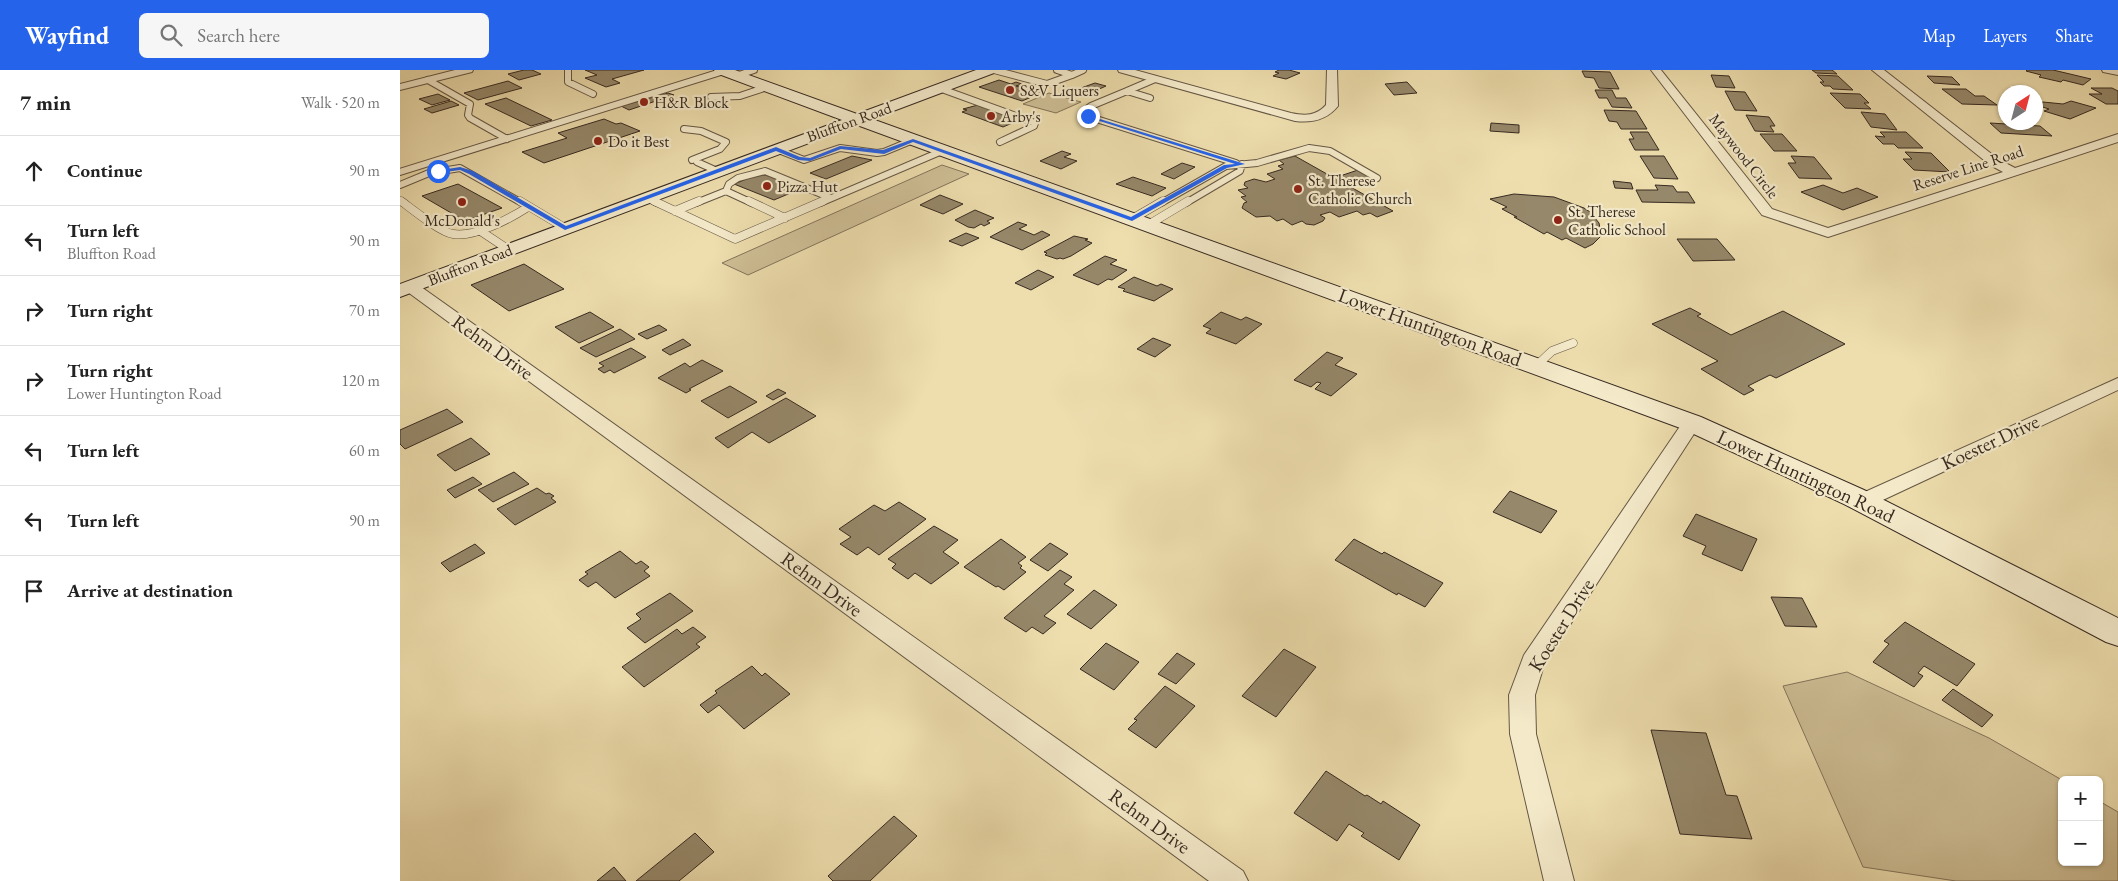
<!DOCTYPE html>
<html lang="en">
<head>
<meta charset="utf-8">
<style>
  body { margin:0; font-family:"EB Garamond",serif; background:#f6f6f6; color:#222 }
  .controls { position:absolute; right:15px; bottom:15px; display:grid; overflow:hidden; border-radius:8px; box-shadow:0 1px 4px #0004 }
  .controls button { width:45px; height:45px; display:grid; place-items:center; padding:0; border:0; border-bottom:1px solid #e0e0e0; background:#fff; color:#222; font:25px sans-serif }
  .compass { position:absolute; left:1598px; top:15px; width:45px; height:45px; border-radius:50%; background:#fff; box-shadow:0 1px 4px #0004; rotate:36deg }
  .stop { position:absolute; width:15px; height:15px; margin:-11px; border:4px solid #2563eb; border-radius:50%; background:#fff }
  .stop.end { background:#2563eb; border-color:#fff; box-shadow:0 1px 5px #0008 }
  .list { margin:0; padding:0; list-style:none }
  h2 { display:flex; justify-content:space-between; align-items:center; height:65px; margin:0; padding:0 20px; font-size:21px }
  h2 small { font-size:16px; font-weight:400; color:#767676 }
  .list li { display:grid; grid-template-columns:32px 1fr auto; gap:15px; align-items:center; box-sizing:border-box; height:70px; padding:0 20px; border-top:1px solid #e0e0e0 }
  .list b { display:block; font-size:19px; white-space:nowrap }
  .list p { margin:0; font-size:16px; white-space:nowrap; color:#767676 }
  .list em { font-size:16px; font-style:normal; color:#767676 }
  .icon { flex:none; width:28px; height:28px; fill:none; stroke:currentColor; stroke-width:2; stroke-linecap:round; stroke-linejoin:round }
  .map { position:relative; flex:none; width:1718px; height:811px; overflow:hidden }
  header { display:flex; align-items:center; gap:30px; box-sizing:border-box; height:70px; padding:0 25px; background:#2563eb; color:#fff }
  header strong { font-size:24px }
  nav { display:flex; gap:28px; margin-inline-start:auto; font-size:18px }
  .search { width:350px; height:45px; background:#f6f6f6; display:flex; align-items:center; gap:12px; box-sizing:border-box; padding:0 18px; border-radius:8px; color:#767676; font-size:19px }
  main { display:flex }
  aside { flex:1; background:#fff }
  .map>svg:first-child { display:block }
  .green { fill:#cfbf96; stroke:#83745c }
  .building { fill:#96886a; stroke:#372a21 }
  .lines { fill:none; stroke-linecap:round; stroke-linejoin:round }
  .lane-far1-casing { stroke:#655744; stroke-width:8 }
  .lane-casing { stroke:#655744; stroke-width:9 }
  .street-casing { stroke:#655744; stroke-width:2 }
  .secondary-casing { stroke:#372a21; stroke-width:2 }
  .lane-far1 { stroke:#f4eaca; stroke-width:6 }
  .lane { stroke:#f4eaca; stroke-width:8 }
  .street { fill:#f4eaca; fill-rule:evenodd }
  .secondary { fill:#f4eaca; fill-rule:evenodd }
  .route { fill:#2563eb }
  .poi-dot { fill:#8f2418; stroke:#f4eaca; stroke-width:2 }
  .labels { text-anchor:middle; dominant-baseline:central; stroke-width:4.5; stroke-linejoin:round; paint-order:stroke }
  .far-poi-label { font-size:16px; fill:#372a21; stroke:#f4eaca; text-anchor:start }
  .far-street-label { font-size:16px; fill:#372a21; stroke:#f4eaca }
  .street-label { font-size:20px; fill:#372a21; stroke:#f4eaca }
</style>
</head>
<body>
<header>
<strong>Wayfind</strong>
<div class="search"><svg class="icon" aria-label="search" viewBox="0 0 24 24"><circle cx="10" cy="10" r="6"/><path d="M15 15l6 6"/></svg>Search here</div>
<nav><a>Map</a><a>Layers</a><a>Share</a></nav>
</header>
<main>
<aside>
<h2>7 min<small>Walk · 520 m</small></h2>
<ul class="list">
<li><svg class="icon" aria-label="ahead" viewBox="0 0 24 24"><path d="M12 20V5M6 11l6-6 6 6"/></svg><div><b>Continue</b></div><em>90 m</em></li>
<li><svg class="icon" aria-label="left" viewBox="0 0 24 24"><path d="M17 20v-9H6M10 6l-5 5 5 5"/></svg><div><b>Turn left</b><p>Bluffton Road</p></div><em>90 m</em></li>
<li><svg class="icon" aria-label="right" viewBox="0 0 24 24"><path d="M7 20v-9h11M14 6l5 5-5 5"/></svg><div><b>Turn right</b></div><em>70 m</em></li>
<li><svg class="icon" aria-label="right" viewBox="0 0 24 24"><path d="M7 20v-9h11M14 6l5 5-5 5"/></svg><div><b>Turn right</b><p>Lower Huntington Road</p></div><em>120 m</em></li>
<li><svg class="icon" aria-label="left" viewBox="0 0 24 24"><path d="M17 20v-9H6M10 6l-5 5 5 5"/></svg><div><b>Turn left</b></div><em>60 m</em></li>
<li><svg class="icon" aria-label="left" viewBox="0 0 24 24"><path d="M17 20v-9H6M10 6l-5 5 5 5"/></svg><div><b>Turn left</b></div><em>90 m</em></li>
<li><svg class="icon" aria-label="arrive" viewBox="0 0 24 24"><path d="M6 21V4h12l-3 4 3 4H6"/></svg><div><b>Arrive at destination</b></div></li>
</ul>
</aside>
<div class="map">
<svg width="1718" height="811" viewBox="0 0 1718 811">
  <rect width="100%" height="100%" fill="#eedeae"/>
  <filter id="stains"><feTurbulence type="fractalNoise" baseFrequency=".004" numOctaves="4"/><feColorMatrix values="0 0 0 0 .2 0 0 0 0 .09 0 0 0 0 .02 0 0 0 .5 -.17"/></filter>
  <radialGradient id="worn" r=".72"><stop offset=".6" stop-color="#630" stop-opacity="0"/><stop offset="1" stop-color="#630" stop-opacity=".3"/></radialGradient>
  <path class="green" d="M649 23 681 32 656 43 623 34Z
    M542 95 569 104 348 205 322 193Z
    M1447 602 1589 668 1662 710V792H1699V731L1718 742V811H1556L1463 797 1383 616Z"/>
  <path class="building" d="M124 0H132L141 4 119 10 108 4Z
    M185 0H244L212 9 220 13 206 17 185 8 197 5Z
    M879 0H889L900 3 886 9 873 6 879 3 875 2Z
    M1412 0H1432L1437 4 1416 3Z
    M1627 0H1653L1691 9 1683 15 1663 10 1661 12 1639 7 1641 5 1626 1Z
    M1182 1 1210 2 1219 19 1199 18 1194 8 1185 7Z
    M1311 5 1329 6 1335 18 1316 17Z
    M1417 5 1438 6 1453 20 1433 19 1430 16H1424L1420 12H1424Z
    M1527 6 1552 7 1560 15 1534 13Z
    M599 10 611 14 616 12 622 14 616 16 641 23 622 31 579 17Z
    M108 11 122 18 78 30 64 23Z
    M1007 12 1017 23 994 25 985 14Z
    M695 13 706 16 695 21 681 18Z
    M1691 18H1712L1718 21V34H1706L1689 24H1702Z
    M1542 19H1566L1575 26H1584L1597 35 1562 34Z
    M1195 20H1212L1216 28H1226L1232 38 1212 37 1207 28H1199Z
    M1325 21 1345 22 1357 41 1335 40Z
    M268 23 274 25 229 40 221 36Z
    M1430 23 1460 24 1469 33H1464L1471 39 1445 38Z
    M38 24 50 30 32 35 19 29Z
    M106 28 152 50 131 56 85 34Z
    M51 31 59 35 32 43 24 39Z
    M1671 31 1696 38 1670 49 1644 41 1649 39 1636 35 1643 32 1663 34Z
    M578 35 614 47 609 49 617 51 603 57 562 42 567 40 563 39Z
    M1204 40 1236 41 1247 59H1221L1217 52 1209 51Z
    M1461 42 1485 44 1497 60 1471 57Z
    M1346 45 1369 47 1375 56H1370L1374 62 1355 61Z
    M204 49 216 54 221 53 240 61 144 93 122 82 167 68 158 63Z
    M1091 53 1119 55V63L1090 61Z
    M1590 53 1640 56 1652 66 1601 63Z
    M1230 62H1248L1259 80H1235L1229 69H1234Z
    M1480 62H1506L1523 78H1498L1494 74H1483L1475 66 1485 67Z
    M1360 64H1382L1397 81H1374Z
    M662 81 671 84 664 87 677 91 661 99 640 91Z
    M1505 82 1531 83 1550 102 1514 100 1503 89H1512Z
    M452 86 472 90 426 109 410 103Z
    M895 86 934 108 958 100 973 108 949 116 993 141 977 147 970 143 963 145 957 141 939 147 930 142 920 145 925 148 923 151 914 155 906 154 902 151 892 155 883 149 877 151 870 146 856 147 842 138 844 133 847 132 841 127 846 126 838 120 848 118 844 115 845 112 854 109 866 112 875 109 867 104 883 99 878 96 884 94 879 90Z
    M1240 86H1264L1278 109 1254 108Z
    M1391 86 1414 87 1432 109 1399 108 1388 93H1396Z
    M782 93 795 97 774 109 761 104Z
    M359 104 369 106 400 119 374 130 334 114Z
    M733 107 766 118 752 126 716 114Z
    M1213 111 1231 113 1233 119 1215 118Z
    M58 114 102 138 65 151 22 126Z
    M1255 115 1273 116 1277 122H1288L1295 133 1242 132 1236 120H1258Z
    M1423 115 1443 123 1457 118 1478 127 1443 140 1401 122Z
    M1114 124 1154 127 1184 138 1190 142 1199 153 1201 163 1200 167 1193 174 1185 178 1166 168 1162 170 1147 162 1144 164 1114 147H1117L1102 139 1107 137 1090 129Z
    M540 125 563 134 543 144 520 135Z
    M575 140 594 148 587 151 590 153 584 156 581 154 574 158 568 157 555 150Z
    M618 152 627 155 619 159 627 162 634 165 642 161 650 165 622 180 590 167Z
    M566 163 579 168 562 176 549 171Z
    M674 166 688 169 685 170 692 173 671 186 663 189 660 188 657 189 645 185 647 183 644 182Z
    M1277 169H1317L1335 190 1293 191Z
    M705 186 717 190 710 194 727 200 712 210 708 209 698 215 673 205Z
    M124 194 164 219 109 241 71 215Z
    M638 200 654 207 631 220 615 213Z
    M734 207 757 216 761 214 773 219 754 231 723 221 725 219 718 217Z
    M1290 238 1301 244 1297 246 1331 265 1383 241 1445 274 1376 308 1370 305 1348 316 1354 320 1344 325 1301 299 1318 291 1252 254Z
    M190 242 214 257 179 273 155 257Z
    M821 242 841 250 846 247 862 254 836 274 806 263 811 259 803 256Z
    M259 255 267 260 247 269 238 264Z
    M220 259 235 269 196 287 180 278Z
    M753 268 771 275 755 287 737 279Z
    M283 269 291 275 270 285 262 280Z
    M231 278 246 287 214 303 210 300 204 303 198 299 204 296 199 293Z
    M927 282 943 288 935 295 957 304 931 326 915 319 921 313 917 312 911 317 894 310Z
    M302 290 323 301 289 319 291 320 286 323 258 308 285 293 290 297Z
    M330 316 357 332 328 348 301 331Z
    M378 319 386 323 373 330 366 326Z
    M386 328 416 346 369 373 352 362 328 378 315 368Z
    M47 339 63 352 5 379 0 374V360Z
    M71 368 90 384 55 401 37 385Z
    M114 402 129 414 93 432 78 420Z
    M73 407 82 414 55 428 47 420Z
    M137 418 146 424 149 423 154 426 151 428 156 432 115 455 97 439Z
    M1110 421 1157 441 1141 463 1093 442Z
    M499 432 526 449 479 485 468 477 457 485 440 474 451 467 439 459 474 435 485 441Z
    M1296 444 1357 469 1342 501 1302 484 1306 476 1283 466Z
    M534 456 558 470 543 482 559 493 531 514 515 503 508 509 492 498 496 494 488 489Z
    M601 469 626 487 618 493 622 496 620 498 626 502 604 520 598 516 596 517 564 497Z
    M954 469 982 484 984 482 1043 513 1025 537 998 523 997 525 935 490Z
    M650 473 668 484 648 501 630 490Z
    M75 474 85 483 50 502 41 493Z
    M220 481 236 494 241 491 249 497 244 501 250 506 215 528 196 512 188 517 179 510 188 504 185 502Z
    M660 500 672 507 664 514 674 520 644 546 656 553 643 564 632 557 626 562 604 548Z
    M694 520 717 535 691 559 667 544Z
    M270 523 293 541 245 573 227 558 241 549 236 544Z
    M1371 527 1402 528 1417 557 1385 556Z
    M1505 552 1575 594 1557 616 1524 596 1518 603 1523 606 1514 617 1473 592 1489 574 1484 571Z
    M293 557 306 567 296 574 300 577 244 617 222 597 277 559 282 564Z
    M706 573 739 592 714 620 680 599Z
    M884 579 916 597 876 647 842 626Z
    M777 583 795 594 776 614 758 604Z
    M352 596 362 606 365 603 390 624 344 659 319 635 308 643 300 635 317 623 315 621Z
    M765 616 795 636 756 678 728 659 737 650 734 649Z
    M1553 619 1593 645 1582 657 1542 630Z
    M1251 660 1306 663 1326 725 1337 726 1352 769 1280 764Z
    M926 701 965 726 967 725 981 734 983 731 1020 755 999 790 961 766 964 763 949 754 937 771 894 743Z
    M494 746 517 766 470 811H433L428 806Z
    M295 763 314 782 279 811H236Z
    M214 797 226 811H197Z"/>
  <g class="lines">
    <g class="lane-far1-casing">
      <path id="lane-far1" d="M168 0V12L193 24
        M594 0 647 14 672 5
        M657 0 672 5 683 0
        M336 6 354 0
        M28 10 70 34 68 45 70 48 107 69
        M539 18 635 53 634 56 600 72
        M727 21 691 36 687 39 686 43 693 48 836 93
        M311 27 340 26 367 17
        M750 28 727 21 755 9
        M284 59 301 61 326 72 320 79 292 90
        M376 79 404 90 440 78 477 83 484 82 513 70
        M297 92 317 101
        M0 102 324 1
        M0 115 29 103 60 98 122 133
        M326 121 329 114 338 108 365 101 431 128
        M247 128 257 133
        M0 131 3 133
        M296 133 326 121 352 133
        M420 133 542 81
        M761 133 826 96 857 93 909 78 930 81 977 108
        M786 133 840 101 842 94"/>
    </g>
    <g class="lane-casing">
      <path id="lane" d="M1 131C12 139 40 162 53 164 74 168 111 148 128 137
        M120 131 165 158
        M254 131 335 169 423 131
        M349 131 385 148
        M275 141 299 131
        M732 149 763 131
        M748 155 788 131
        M79 160 109 180
        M1136 296 1152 281 1173 273"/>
    </g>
    <g class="street-casing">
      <path id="street" d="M55 0H73L72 2 0 20V14Z
        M718 0H735L891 43C905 46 916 46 926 35L927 0H937L938 36C927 50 912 53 895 51L719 2Z
        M1251 0H1261L1372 139 1428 158 1603 102 1590 95 1472 0H1484L1598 89 1615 98 1718 64V72L1428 167 1362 145Z
        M1702 0H1718V5L1703 2Z
        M11 212 17 214 843 801 848 811H809L5 220 3 217 5 214Z
        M1718 308V320L1470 436 1463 438 1456 436 1453 431 1456 426Z
        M1292 347 1299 349 1301 353 1144 595 1135 625 1136 664 1174 811H1144L1110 664 1109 625 1124 585 1285 349Z"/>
    </g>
    <g class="secondary-casing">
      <path id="secondary" d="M314 0H335L457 44 576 0H596L594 3 472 49 1301 347 1464 420 1718 548V576L1706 572 1444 434 1283 359 457 55 0 227V214L442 50 316 3Z"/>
    </g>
    <use href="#lane-far1" class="lane-far1"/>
    <use href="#lane" class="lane"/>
    <use href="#street" class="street"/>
    <use href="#secondary" class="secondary"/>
  </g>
  <path class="route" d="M687 45 845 94 827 98 732 151 513 72 484 84 441 79 410 91 398 90 376 81 165 160 69 104 60 100 38 103 35 101 60 97 73 101 166 156 376 77 400 87 410 88 440 76 483 80 513 69 731 147 824 95 835 94 687 47Z"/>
  <g class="poi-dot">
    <circle cx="610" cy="20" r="5"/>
    <circle cx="244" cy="32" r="5"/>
    <circle cx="591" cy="46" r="5"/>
    <circle cx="198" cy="71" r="5"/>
    <circle cx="367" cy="116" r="5"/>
    <circle cx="898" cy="119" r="5"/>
    <circle cx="62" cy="132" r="5"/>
    <circle cx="1158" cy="150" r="5"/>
  </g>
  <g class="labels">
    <g class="far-poi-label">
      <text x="620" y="20">S&amp;V Liquers</text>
      <text x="254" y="32">H&amp;R Block</text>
      <text x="601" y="46">Arby's</text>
      <text x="208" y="71">Do it Best</text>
      <text x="908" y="110">St. Therese<tspan x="908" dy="18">Catholic Church</tspan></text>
      <text x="377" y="116">Pizza Hut</text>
      <text x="1168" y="141">St. Therese<tspan x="1168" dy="18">Catholic School</tspan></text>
      <text x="62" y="150" text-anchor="middle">McDonald's</text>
    </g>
    <g class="far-street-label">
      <text transform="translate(449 52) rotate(-20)">Bluffton Road</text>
      <text transform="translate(1344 86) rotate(52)">Maywood Circle</text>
      <text transform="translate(1568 98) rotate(-18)">Reserve Line Road</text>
      <text transform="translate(70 195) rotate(-21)">Bluffton Road</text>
    </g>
    <g class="street-label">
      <text transform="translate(1030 257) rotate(20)">Lower Huntington Road</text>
      <text transform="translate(93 277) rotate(36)">Rehm Drive</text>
      <text transform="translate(1590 372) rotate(-25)">Koester Drive</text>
      <text transform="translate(1406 406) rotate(25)">Lower Huntington Road</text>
      <text transform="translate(422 514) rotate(36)">Rehm Drive</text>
      <text transform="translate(1161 555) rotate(-58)">Koester Drive</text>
      <text transform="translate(750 751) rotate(36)">Rehm Drive</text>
    </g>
  </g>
  <rect width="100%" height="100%" filter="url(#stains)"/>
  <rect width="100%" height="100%" fill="url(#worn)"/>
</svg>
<div class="controls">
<button>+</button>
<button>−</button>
</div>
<svg class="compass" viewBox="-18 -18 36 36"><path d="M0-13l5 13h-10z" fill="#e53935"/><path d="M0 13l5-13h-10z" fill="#767676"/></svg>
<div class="stop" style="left:38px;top:101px"></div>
<div class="stop end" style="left:688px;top:46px"></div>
</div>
</main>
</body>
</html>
